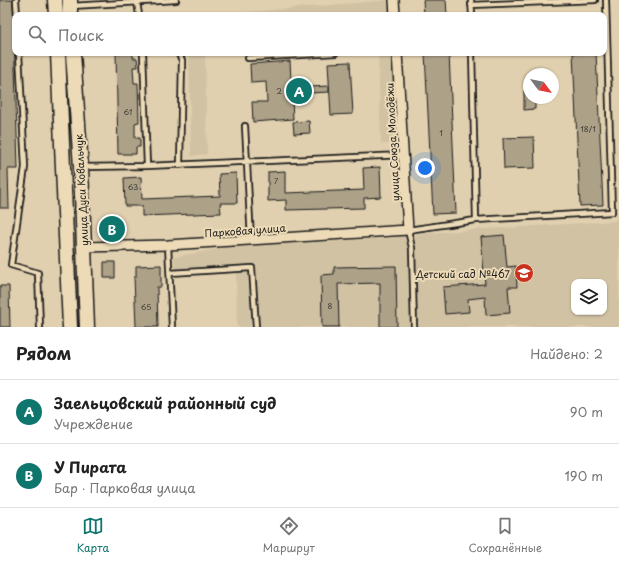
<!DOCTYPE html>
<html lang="ru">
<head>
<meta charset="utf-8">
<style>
  body { margin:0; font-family:"Playpen Sans",sans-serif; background:#f2f2f2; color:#222 }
  .controls { position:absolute; right:12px; bottom:12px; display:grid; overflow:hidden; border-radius:8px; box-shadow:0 1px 3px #0004 }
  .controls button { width:36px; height:36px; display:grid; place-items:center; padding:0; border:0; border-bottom:1px solid #e0e0e0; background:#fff; color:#222; font:20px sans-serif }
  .compass { position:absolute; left:523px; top:68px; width:36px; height:36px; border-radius:50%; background:#fff; box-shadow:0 1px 3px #0004; rotate:122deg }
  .you { position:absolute; left:425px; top:168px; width:14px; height:14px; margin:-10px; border:3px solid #fff; border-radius:50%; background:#1a73e8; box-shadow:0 0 0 6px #1a73e833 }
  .badge { display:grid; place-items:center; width:26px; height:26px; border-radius:50%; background:#0f766e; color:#fff; font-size:13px; font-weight:700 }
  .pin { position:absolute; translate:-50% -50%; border:2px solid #fff; box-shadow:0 1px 4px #0006 }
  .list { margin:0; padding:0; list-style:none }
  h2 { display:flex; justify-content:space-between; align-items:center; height:52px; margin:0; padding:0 16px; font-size:17px }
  h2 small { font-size:13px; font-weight:400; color:#767676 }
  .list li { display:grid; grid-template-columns:26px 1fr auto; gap:12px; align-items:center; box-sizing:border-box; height:64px; padding:0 16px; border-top:1px solid #e0e0e0 }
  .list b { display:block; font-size:15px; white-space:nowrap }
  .list p { margin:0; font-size:13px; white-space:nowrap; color:#767676 }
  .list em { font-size:13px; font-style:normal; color:#767676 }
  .icon { flex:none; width:22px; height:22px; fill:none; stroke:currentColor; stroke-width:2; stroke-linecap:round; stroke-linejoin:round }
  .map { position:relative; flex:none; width:619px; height:327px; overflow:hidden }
  .search { position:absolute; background:#fff; box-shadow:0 1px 3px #0004; left:12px; right:12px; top:12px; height:44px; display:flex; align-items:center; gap:10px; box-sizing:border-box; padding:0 14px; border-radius:8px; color:#767676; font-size:15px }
  .sheet { height:180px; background:#fff }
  nav { display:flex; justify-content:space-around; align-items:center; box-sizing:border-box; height:56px; border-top:1px solid #e0e0e0; background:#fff; font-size:11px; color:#767676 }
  nav a { display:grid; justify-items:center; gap:2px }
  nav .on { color:#0f766e }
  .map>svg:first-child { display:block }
  .built { fill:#d1c2a3; fill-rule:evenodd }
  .building { fill:#ada188; stroke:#1c1c1c }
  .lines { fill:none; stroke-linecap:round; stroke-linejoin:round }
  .service-casing { stroke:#1c1c1c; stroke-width:8 }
  .minor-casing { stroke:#1c1c1c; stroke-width:12 }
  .primary-casing { stroke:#1c1c1c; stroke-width:17 }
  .service { stroke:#eddbb8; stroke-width:4.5 }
  .minor { stroke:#eddbb8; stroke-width:9 }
  .primary { stroke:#eddbb8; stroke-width:14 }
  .labels { text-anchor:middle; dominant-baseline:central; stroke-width:4; stroke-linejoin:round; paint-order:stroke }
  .number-label { font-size:8px; fill:#403d37 }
  .street-label { font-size:10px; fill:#1c1c1c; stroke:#eddbb8 }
  .poi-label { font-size:10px; fill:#1c1c1c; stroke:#eddbb8; text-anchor:end }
</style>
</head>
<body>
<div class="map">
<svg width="619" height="327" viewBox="0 0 619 327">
  <rect width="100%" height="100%" fill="#e0d0af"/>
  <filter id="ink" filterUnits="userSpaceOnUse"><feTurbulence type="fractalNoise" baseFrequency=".025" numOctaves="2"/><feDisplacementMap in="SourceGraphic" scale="8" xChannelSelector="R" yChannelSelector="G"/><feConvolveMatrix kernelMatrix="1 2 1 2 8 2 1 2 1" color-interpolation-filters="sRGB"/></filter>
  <g filter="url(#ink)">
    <path class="built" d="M389 0 390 15H213Z
      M189 53H205L207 154 191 156Z
      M378 53H392L398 143 381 144Z
      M619 214V327H237L236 273 175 276 174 257 229 247 391 238 426 233 615 221ZM574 282H604V312H574Z"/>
    <path class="building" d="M0 0H13L18 169H8L9 208H0Z
      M423 0H446L447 15H424Z
      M116 53H133V58H137L138 67H133L134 83H138L139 122 135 123V138H140V147H136V154H118Z
      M425 53H449L456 213 433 214Z
      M573 53H596L603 205 580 206Z
      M290 61 293 119 253 122 252 102H267L266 82 251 83 250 64Z
      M350 62 353 114 331 115 328 63Z
      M329 86V92L292 94V88Z
      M524 91H529V98H535V109L524 110Z
      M309 121 310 133 294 134 293 122Z
      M534 137 535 168 504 169 503 138Z
      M380 167 381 197 364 198V208L286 210V200L268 201V172L285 171V193L364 190 363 168Z
      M236 173 237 203H220L221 213 142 216V206H125L124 178 141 177 142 199 220 196 219 174Z
      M105 222H117L118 234H105Z
      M504 235 507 267 516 266 517 287H508L510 313 486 315 485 297 468 299 469 312 445 314 443 287 485 284 481 237Z
      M104 262H115V278H104Z
      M161 265V287H157L158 327H136L134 277H136V266Z
      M396 266 397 327H380V283L338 284 339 327H322L321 275 334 274V267Z
      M0 286H9L10 327H0Z"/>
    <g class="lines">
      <g class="service-casing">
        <path id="service" d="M16 0 17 15
          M471 0 472 15
          M137 2 139 15
          M471 5 595 0
          M71 6 176 0
          M19 53 25 167 11 265 38 273 40 327
          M143 53 147 166
          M178 53 182 60 180 165
          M472 53 476 220
          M248 58 335 53
          M245 126 251 240
          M82 167 147 166 404 155
          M168 245 172 327
          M170 273 252 268 256 327
          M414 327 412 248 408 230 476 220 612 212 606 0"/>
      </g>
      <g class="minor-casing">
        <path id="minor" d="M394 0 395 15
          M84 247 168 245 408 230 397 53"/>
      </g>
      <g class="primary-casing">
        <path id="primary" d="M55 0 56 15
          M70 0V15
          M58 53 70 327
          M73 53 81 167 87 327"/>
      </g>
      <use href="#service" class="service"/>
      <use href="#minor" class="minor"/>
      <use href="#primary" class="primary"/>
    </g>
  </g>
  <defs>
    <g id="school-disc" transform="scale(1)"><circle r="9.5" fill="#c8321e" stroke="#eddbb8"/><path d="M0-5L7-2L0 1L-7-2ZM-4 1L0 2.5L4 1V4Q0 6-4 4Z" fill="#fff"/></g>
  </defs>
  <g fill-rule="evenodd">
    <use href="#school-disc" x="524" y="273"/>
  </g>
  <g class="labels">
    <g class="number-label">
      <text x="279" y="91">2</text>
      <text x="128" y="112">61</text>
      <text x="588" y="129">18/1</text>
      <text x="441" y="133">1</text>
      <text x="276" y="181">7</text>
      <text x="133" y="187">63</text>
      <text x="330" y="306">8</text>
      <text x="146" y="307">65</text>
    </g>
    <g class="street-label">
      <text transform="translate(392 142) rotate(-93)">улица Союза Молодёжи</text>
      <text transform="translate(81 190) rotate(-93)">улица Дуси Ковальчук</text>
      <text transform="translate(245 230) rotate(-4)">Парковая улица</text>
    </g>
    <g class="poi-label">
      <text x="510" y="273">Детский сад №467</text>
    </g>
  </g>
</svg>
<div class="controls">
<button><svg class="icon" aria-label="layers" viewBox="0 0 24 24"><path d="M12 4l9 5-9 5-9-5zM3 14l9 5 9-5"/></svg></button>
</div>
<svg class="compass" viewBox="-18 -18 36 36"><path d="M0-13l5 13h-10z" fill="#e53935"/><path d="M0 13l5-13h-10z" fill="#767676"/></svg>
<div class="you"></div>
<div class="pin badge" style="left:299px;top:91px">A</div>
<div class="pin badge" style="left:112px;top:229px">B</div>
<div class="search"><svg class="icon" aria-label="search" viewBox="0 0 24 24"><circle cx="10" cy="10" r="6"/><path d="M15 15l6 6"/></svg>Поиск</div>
</div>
<section class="sheet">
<h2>Рядом<small>Найдено: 2</small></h2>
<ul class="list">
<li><span class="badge">A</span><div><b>Заельцовский районный суд</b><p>Учреждение</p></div><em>90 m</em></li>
<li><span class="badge">B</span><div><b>У Пирата</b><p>Бар · Парковая улица</p></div><em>190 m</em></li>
</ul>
</section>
<nav>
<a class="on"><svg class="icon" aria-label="map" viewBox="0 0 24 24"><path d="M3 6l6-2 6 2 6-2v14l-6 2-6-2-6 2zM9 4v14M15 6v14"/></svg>Карта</a>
<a><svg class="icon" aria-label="directions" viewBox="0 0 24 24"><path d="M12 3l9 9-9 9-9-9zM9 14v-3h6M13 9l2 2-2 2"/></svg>Маршрут</a>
<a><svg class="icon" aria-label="saved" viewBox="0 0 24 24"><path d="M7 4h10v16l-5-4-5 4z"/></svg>Сохранённые</a>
</nav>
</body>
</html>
